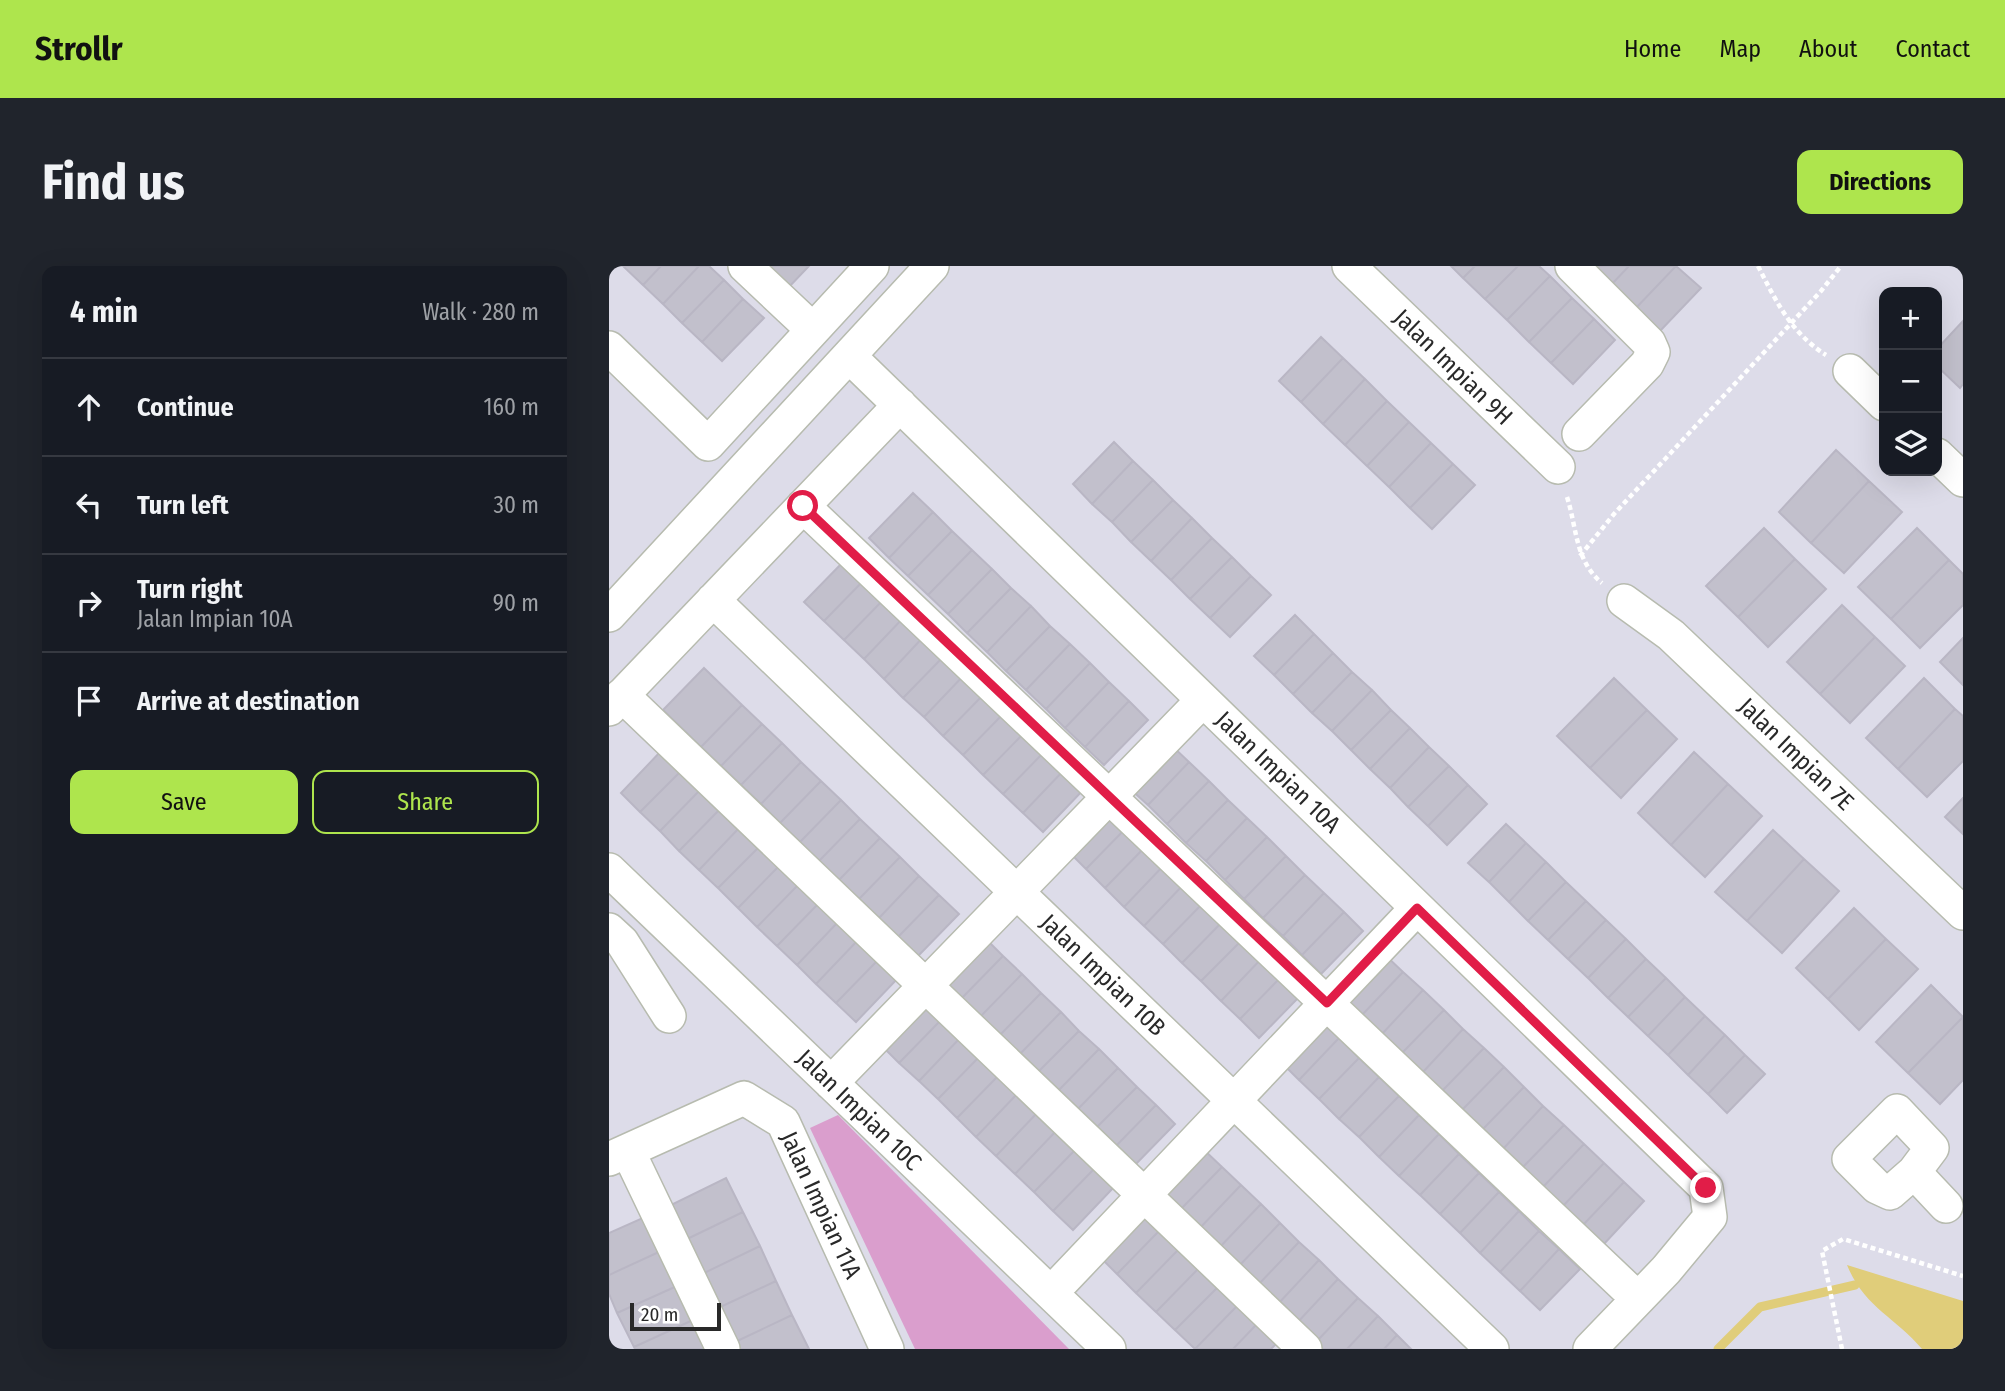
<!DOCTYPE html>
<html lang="en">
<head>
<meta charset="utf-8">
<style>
  body { margin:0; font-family:"Fira Sans Condensed",sans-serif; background:#20242c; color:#f1f3f6 }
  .controls { position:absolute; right:21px; top:21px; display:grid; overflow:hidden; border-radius:14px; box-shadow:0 7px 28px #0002 }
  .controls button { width:63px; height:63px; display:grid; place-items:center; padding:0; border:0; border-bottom:2px solid #363941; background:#171b24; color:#f1f3f6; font:35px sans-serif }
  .scale { position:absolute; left:21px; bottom:18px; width:91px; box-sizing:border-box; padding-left:7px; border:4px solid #292929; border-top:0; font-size:19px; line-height:24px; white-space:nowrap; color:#292929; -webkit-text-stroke:5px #fff; paint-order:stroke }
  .stop { position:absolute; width:21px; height:21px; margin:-16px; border:5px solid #e11d48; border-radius:50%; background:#fff }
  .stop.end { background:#e11d48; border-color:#fff; box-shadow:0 2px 7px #0008 }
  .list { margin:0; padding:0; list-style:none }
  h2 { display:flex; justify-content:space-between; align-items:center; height:91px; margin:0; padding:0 28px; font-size:30px }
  h2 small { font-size:23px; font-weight:400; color:#9ea1a6 }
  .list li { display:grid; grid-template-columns:46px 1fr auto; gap:21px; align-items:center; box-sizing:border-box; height:98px; padding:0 28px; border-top:2px solid #363941 }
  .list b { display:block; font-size:26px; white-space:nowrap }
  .list p { margin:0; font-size:23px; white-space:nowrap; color:#9ea1a6 }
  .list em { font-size:23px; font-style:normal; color:#9ea1a6 }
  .actions { display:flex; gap:14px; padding:21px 28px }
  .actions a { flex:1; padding:16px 0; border:2px solid #aee54d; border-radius:14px; text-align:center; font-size:24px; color:#aee54d }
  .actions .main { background:#aee54d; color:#111 }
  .icon { flex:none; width:38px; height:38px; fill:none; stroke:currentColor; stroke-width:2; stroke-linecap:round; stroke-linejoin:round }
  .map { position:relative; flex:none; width:1354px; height:1083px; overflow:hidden; border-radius:14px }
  header { display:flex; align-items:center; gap:42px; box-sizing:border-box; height:98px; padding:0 35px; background:#aee54d; color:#111 }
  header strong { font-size:33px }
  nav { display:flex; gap:38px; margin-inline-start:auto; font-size:24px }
  .intro { display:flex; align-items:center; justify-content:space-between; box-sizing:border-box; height:168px; padding:0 42px }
  h1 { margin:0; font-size:49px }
  .button { padding:18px 32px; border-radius:14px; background:#aee54d; color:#111; font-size:24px; font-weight:700 }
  main { display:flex; gap:42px; padding:0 42px }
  aside { flex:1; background:#171b24; border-radius:14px; box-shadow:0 7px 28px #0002 }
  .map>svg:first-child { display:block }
  .green { fill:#da9ecd }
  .water { fill:#e0cd7a }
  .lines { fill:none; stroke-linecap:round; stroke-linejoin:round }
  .stream { stroke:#e0cd7a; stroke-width:9 }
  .building { fill:#c2c0cc; stroke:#b9b6c4; stroke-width:2 }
  .minor-casing { stroke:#b7bbaf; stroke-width:36 }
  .path { stroke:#fff; stroke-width:4.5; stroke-dasharray:5 3.5; stroke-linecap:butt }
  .minor { stroke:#fff; stroke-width:33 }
  .route { stroke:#e11d48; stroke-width:9 }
  .labels { text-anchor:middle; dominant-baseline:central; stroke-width:5; stroke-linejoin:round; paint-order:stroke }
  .street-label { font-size:24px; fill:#292929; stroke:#fff }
</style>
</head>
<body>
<header>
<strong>Strollr</strong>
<nav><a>Home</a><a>Map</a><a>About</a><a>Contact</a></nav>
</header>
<div class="intro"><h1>Find us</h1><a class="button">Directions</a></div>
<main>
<aside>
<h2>4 min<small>Walk · 280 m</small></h2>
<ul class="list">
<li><svg class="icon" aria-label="ahead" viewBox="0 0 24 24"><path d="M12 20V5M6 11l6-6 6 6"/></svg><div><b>Continue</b></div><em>160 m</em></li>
<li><svg class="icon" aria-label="left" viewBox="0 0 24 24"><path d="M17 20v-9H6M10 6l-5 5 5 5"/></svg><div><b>Turn left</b></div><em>30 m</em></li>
<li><svg class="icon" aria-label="right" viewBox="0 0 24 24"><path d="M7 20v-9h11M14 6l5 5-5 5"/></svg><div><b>Turn right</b><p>Jalan Impian 10A</p></div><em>90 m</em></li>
<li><svg class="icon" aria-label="arrive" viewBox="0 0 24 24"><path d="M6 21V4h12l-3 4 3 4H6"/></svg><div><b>Arrive at destination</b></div></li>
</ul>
<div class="actions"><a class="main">Save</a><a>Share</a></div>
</aside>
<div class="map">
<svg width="1354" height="1083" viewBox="0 0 1354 1083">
  <rect width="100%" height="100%" fill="#dddce9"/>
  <path class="green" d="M229 849 460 1083H306L201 862Z"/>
  <path class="water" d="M1238 999 1354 1035V1083H1313C1286 1051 1255 1041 1238 999Z"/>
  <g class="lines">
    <path class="stream" d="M1109 1083 1151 1041 1246 1019"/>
  </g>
  <path class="building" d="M14 0H52L34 19Z
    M52 0H90L54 38 34 19Z
    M90 0H100L115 14 73 57 54 38Z
    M161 0H200L177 24 157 5Z
    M842 0H866L854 12Z
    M866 0H909L876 33 854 12Z
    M909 0H930L941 10 898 54 876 33Z
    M982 0H1020L1002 19Z
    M1020 0H1067L1026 43 1002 19Z
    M1067 0 1092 22 1050 66 1026 43Z
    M941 10 963 32 920 76 898 54Z
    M115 14 134 33 93 76 73 57Z
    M963 32 985 53 942 97 920 76Z
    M134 33 155 52 113 95 93 76Z
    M985 53 1006 74 964 118 942 97Z
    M1354 55V118L1351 122 1328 100V83Z
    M712 71 734 92 692 136 670 115Z
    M734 92 756 113 714 158 692 136Z
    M756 113 778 135 736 179 714 158Z
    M778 135 800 156 758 200 736 179Z
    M800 156 822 177 780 221 758 200Z
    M505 176 524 195 483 238 464 218Z
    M822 177 844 198 801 242 780 221Z
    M1227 184 1260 215 1202 277 1170 246Z
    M524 195 544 214 503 256 483 238Z
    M844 198 866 219 823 263 801 242Z
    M544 214 564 234 522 276 503 256Z
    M1260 215 1293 246 1235 307 1202 277Z
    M304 227 324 246 280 292 260 272Z
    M564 234 583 252 542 295 522 276Z
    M324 246 343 265 299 310 280 292Z
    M583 252 603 272 562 314 542 295Z
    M1155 262 1186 293 1129 351 1097 320Z
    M1308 262 1340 294 1282 353 1249 321Z
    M343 265 363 284 319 329 299 310Z
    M603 272 623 291 581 333 562 314Z
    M363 284 383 303 339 348 319 329Z
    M623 291 642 310 601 352 581 333Z
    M238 292 258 311 215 355 195 336Z
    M1186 293 1217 323 1159 381 1129 351Z
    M1340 294 1354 308V339L1311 382 1282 353Z
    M383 303 402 322 358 367 339 348Z
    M642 310 662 329 621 371 601 352Z
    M258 311 278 330 235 374 215 355Z
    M402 322 422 340 378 386 358 367Z
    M278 330 297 349 255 393 235 374Z
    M1233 339 1266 371 1211 428 1178 396Z
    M422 340 441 360 397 405 378 386Z
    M297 349 317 368 275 413 255 393Z
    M686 349 705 368 665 409 645 390Z
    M441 360 461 378 417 424 397 405Z
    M317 368 337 388 294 432 275 413Z
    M705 368 724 387 684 428 665 409Z
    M1266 371 1296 400 1241 457 1211 428Z
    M1354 372V419L1331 396Z
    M461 378 481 397 437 443 417 424Z
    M724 387 743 406 703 447 684 428Z
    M337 388 357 407 315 451 294 432Z
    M481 397 500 416 456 462 437 443Z
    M95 402 133 439 92 481 54 444Z
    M743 406 763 424 723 465 703 447Z
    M357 407 377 426 334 470 315 451Z
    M1005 412 1038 444 981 502 948 470Z
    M1315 412 1346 443 1289 503 1257 472Z
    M500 416 520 435 476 481 456 462Z
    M763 424 782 444 742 484 723 465Z
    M377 426 397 445 354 489 334 470Z
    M520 435 539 454 495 499 476 481Z
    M133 439 153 458 112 500 92 481Z
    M1346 443 1354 450V495L1318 531 1289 503Z
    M782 444 801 462 761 503 742 484Z
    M1038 444 1068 473 1012 532 981 502Z
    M397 445 417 465 374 509 354 489Z
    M153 458 173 477 132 519 112 500Z
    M801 462 820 481 781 522 761 503Z
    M417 465 437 484 394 528 374 509Z
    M173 477 192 496 152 538 132 519Z
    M561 478 580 496 539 539 519 521Z
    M820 481 840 500 799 541 781 522Z
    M54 483 74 503 31 546 12 527Z
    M437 484 456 503 414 547 394 528Z
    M1085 486 1119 518 1062 579 1029 547Z
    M192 496 212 515 171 557 152 538Z
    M580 496 600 515 558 558 539 539Z
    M840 500 859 519 819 560 799 541Z
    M74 503 93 522 51 565 31 546Z
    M456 503 476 522 434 566 414 547Z
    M212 515 232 534 191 576 171 557Z
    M600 515 619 534 577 577 558 558Z
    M1119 518 1153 550 1096 611 1062 579Z
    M859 519 878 538 838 579 819 560Z
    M93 522 113 541 70 585 51 565Z
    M1354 532V568L1336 551Z
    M232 534 251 553 210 595 191 576Z
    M619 534 638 552 597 595 577 577Z
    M113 541 132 560 90 604 70 585Z
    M500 542 519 560 477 603 458 584Z
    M638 552 658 571 616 614 597 595Z
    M251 553 271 572 230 614 210 595Z
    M897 558 917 577 880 616 859 597Z
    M132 560 152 579 109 622 90 604Z
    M519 560 538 579 496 622 477 603Z
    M1164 564 1195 593 1138 655 1106 626Z
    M658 571 677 590 635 633 616 614Z
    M271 572 291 591 250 633 230 614Z
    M917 577 937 596 900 636 880 616Z
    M152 579 172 598 129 642 109 622Z
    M538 579 557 597 515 641 496 622Z
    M677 590 696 609 654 652 635 633Z
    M291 591 310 610 270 652 250 633Z
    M1195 593 1230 625 1173 687 1138 655Z
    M937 596 957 616 919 655 900 636Z
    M557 597 576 617 535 660 515 641Z
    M172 598 191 617 148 661 129 642Z
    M696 609 715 627 674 670 654 652Z
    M310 610 330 629 289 671 270 652Z
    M957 616 977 635 939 674 919 655Z
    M191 617 211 636 168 680 148 661Z
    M576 617 596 635 554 678 535 660Z
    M715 627 735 646 693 689 674 670Z
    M330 629 350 648 309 690 289 671Z
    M596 635 615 654 573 697 554 678Z
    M977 635 997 654 959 693 939 674Z
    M211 636 230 655 188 699 168 680Z
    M1245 642 1277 673 1219 733 1187 702Z
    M735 646 754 665 712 708 693 689Z
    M615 654 634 673 592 715 573 697Z
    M997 654 1017 673 979 712 959 693Z
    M230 655 249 674 207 718 188 699Z
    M375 671 394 690 350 735 331 716Z
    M634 673 654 691 612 735 592 715Z
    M1017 673 1037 693 999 732 979 712Z
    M1277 673 1309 703 1250 764 1219 733Z
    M249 674 269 694 227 737 207 718Z
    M774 687 794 706 753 749 733 729Z
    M394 690 413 708 369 753 350 735Z
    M654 691 673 710 631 753 612 735Z
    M1037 693 1057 712 1019 751 999 732Z
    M269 694 289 712 247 756 227 737Z
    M794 706 814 724 773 768 753 749Z
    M413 708 432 727 388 772 369 753Z
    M673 710 692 729 650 772 631 753Z
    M1057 712 1076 731 1039 770 1019 751Z
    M1322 719 1354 751 1299 807 1267 776Z
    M814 724 835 744 793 787 773 768Z
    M432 727 452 746 408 791 388 772Z
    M1076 731 1096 750 1059 789 1039 770Z
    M313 734 333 753 290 797 271 778Z
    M835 744 854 763 814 806 793 787Z
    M452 746 470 765 426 809 408 791Z
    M1096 750 1116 769 1079 809 1059 789Z
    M1354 751V814L1331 838 1299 807Z
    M333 753 352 771 310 815 290 797Z
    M710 754 730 772 690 814 670 794Z
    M854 763 875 782 833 825 814 806Z
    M470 765 490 783 446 828 426 809Z
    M1116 769 1136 789 1099 828 1079 809Z
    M352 771 371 790 329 833 310 815Z
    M730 772 750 792 710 833 690 814Z
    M875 782 895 801 853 844 833 825Z
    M490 783 509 802 465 847 446 828Z
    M1136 789 1156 808 1118 847 1099 828Z
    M371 790 390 809 348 852 329 833Z
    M750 792 770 811 730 853 710 833Z
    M895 801 915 821 873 864 853 844Z
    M509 802 528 821 484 865 465 847Z
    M390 809 409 827 367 871 348 852Z
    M770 811 790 830 750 871 730 853Z
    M528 821 547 839 503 884 484 865Z
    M915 821 934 840 894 883 873 864Z
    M409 827 429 846 387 890 367 871Z
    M790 830 810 849 770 891 750 871Z
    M547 839 566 858 522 903 503 884Z
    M934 840 955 859 913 902 894 883Z
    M429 846 448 864 406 908 387 890Z
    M810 849 830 868 790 910 770 891Z
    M955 859 975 878 934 921 913 902Z
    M448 864 467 883 425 926 406 908Z
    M830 868 850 888 811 929 790 910Z
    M975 878 995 897 954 940 934 921Z
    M593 882 613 901 570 945 550 926Z
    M467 883 487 901 444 945 425 926Z
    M850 888 870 907 831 948 811 929Z
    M995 897 1015 916 974 959 954 940Z
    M487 901 506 920 464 964 444 945Z
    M613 901 632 919 589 964 570 945Z
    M870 907 890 926 851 967 831 948Z
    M117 912 134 946 74 975 58 941Z
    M1015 916 1035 935 994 979 974 959Z
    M632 919 652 938 609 983 589 964Z
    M890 926 910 945 871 987 851 967Z
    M652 938 671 957 629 1001 609 983Z
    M910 945 930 965 891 1006 871 987Z
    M134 946 151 980 91 1009 74 975Z
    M530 946 550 965 508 1008 489 989Z
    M36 951 52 985 0 1009V967Z
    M671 957 690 976 648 1020 629 1001Z
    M550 965 569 984 527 1027 508 1008Z
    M930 965 950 983 911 1025 891 1006Z
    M690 976 710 994 668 1039 648 1020Z
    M151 980 167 1015 107 1043 91 1009Z
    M950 983 971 1003 931 1044 911 1025Z
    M569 984 589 1003 547 1046 527 1027Z
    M52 985 68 1020 8 1047 0 1028V1009Z
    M710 994 729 1013 687 1058 668 1039Z
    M589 1003 608 1022 566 1064 547 1046Z
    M729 1013 749 1032 707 1076 687 1058Z
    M167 1015 183 1049 124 1077 107 1043Z
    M68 1020 84 1054 25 1081 8 1047Z
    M608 1022 628 1040 586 1083 566 1064Z
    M749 1032 769 1050 738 1083H713L707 1076Z
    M628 1040 647 1059 624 1083H586Z
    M183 1049 200 1083H127L124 1077Z
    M769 1050 788 1069 775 1083H738Z
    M84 1054 97 1083H26L25 1081Z
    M647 1059 667 1078 662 1083H624Z
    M788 1069 802 1083H775Z"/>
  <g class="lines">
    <g class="minor-casing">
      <path id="minor" d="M136 0 204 64
        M740 0 949 201
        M963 0 1040 77 1044 86 1038 98 970 168
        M0 82 99 178 263 0
        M240 90 1097 922 1101 951 1057 1004 981 1083
        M1241 105 1275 138
        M1328 189 1354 214
        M194 240 1029 1033
        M104 334 883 1083
        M1015 335 1062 369 1354 647
        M0 349 323 0
        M13 429 696 1083
        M0 443 291 139
        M0 604 500 1083
        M0 664 13 676 60 750
        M222 817 594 434
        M19 885 114 1083
        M0 893 135 832 174 856 278 1083
        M1305 906 1323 882 1288 845 1240 893 1268 921 1281 927 1305 906 1337 940
        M442 1027 808 642"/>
    </g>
    <path class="path" d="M1149 0C1167 35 1182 67 1217 89
      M958 231C968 262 966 295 993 317
      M971 290 1005 248 1212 25 1232 0
      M1233 1083 1213 985 1234 973 1354 1010"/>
    <use href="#minor" class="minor"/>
  </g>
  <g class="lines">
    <path class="route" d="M194 240 718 737 808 642 1097 922"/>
  </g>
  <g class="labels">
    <g class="street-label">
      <text transform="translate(844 101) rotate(44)">Jalan Impian 9H</text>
      <text transform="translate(1187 488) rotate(44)">Jalan Impian 7E</text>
      <text transform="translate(669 506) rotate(44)">Jalan Impian 10A</text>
      <text transform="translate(494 709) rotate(44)">Jalan Impian 10B</text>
      <text transform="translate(250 844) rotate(44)">Jalan Impian 10C</text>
      <text transform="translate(212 939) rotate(65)">Jalan Impian 11A</text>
    </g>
  </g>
</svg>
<div class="controls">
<button>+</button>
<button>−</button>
<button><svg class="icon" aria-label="layers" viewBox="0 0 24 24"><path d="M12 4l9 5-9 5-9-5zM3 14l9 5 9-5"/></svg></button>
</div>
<div class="scale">20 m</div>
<div class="stop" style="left:194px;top:240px"></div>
<div class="stop end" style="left:1097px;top:922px"></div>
</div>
</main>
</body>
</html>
